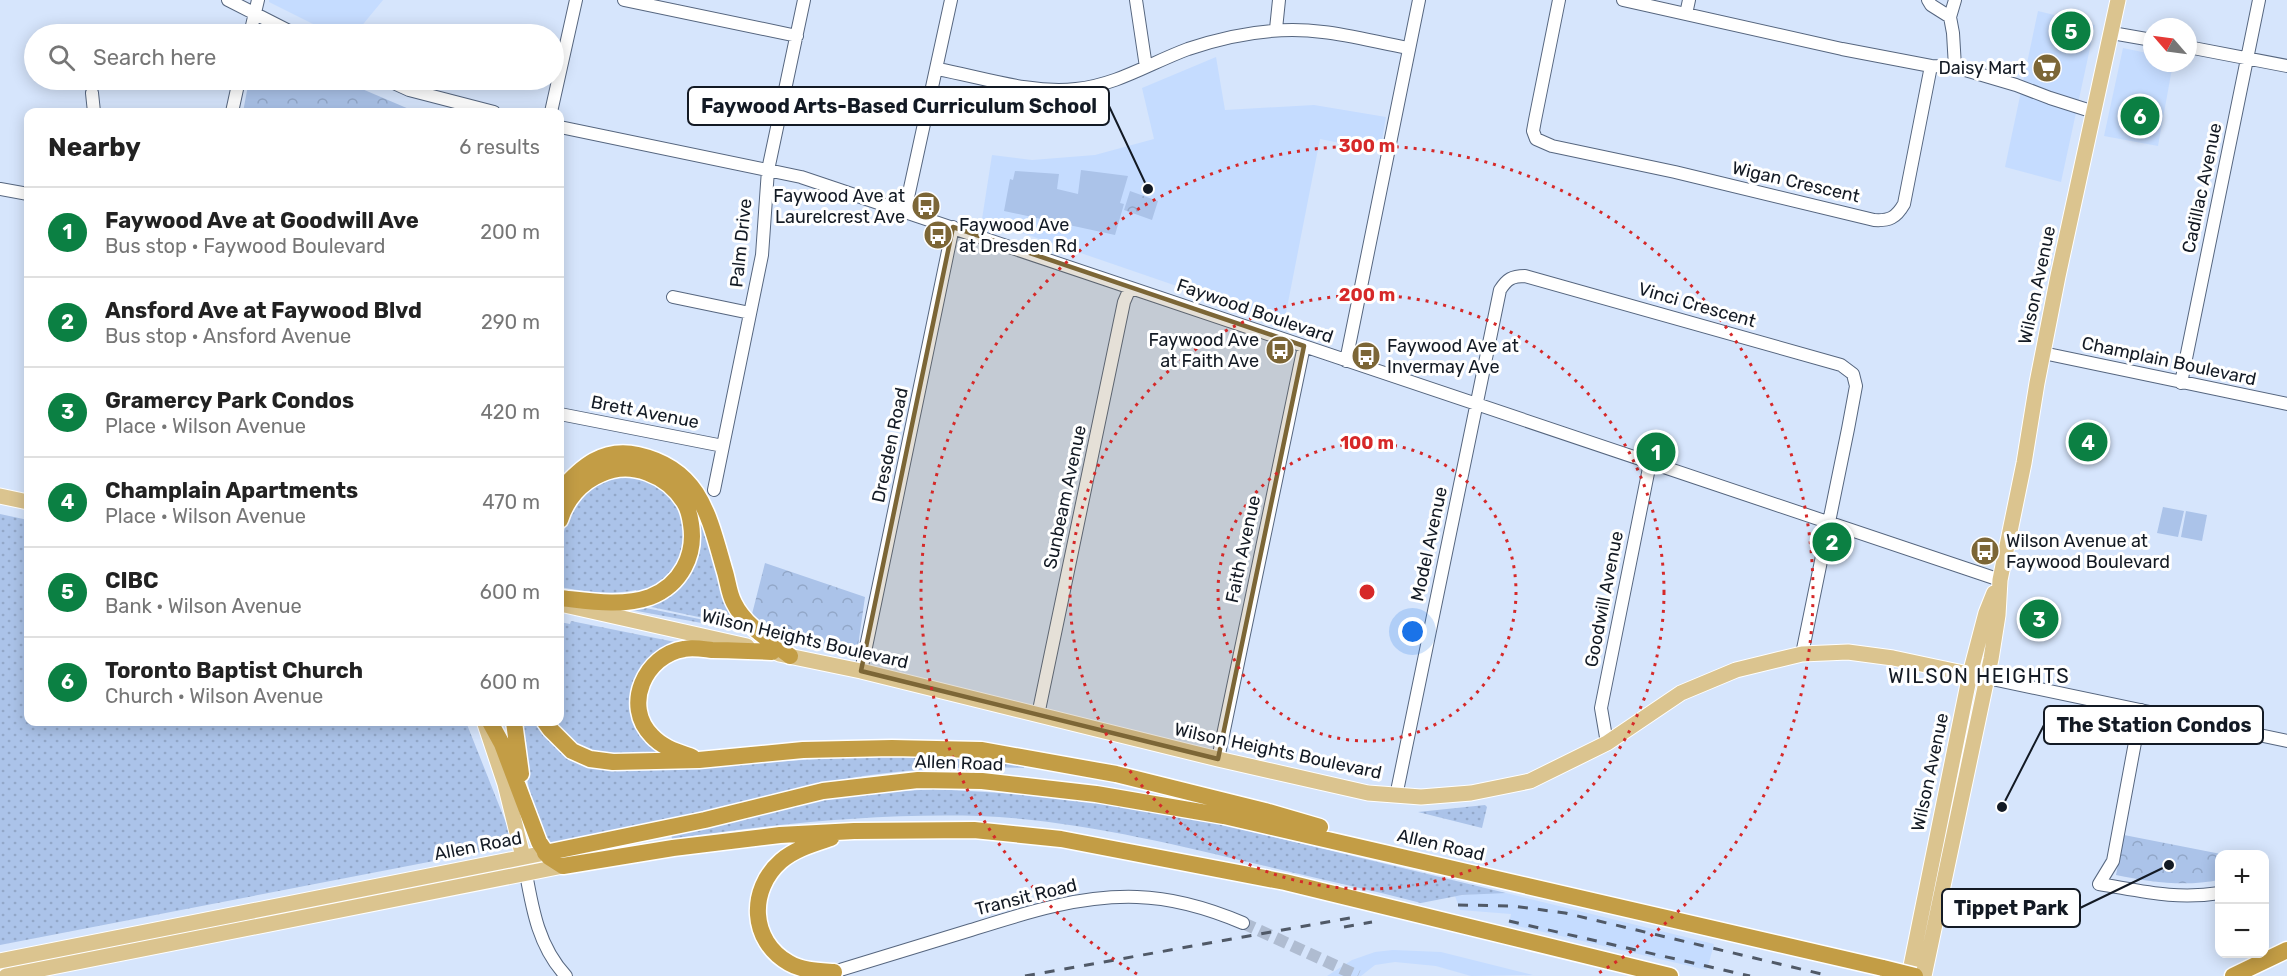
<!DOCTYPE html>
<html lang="en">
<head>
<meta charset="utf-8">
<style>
  body { margin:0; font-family:Rubik,sans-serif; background:#f6f6f6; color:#222 }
  .controls { position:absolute; right:18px; bottom:18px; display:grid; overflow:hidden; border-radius:12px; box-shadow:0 3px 15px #0003 }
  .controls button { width:54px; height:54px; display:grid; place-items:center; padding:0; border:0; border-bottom:2px solid #e0e0e0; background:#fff; color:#222; font:30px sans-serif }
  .compass { position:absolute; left:2143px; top:18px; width:54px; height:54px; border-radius:50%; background:#fff; box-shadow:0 3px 15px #0003; rotate:298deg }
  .you { position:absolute; left:1413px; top:632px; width:21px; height:21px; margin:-15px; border:4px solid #fff; border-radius:50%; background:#1a73e8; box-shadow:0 0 0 9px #1a73e833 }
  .badge { display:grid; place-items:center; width:39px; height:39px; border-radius:50%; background:#0b8043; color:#fff; font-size:20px; font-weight:700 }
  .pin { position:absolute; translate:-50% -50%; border:3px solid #fff; box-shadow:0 2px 6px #0006 }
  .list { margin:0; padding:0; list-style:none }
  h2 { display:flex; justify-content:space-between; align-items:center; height:78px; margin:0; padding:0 24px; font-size:26px }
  h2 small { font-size:20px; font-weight:400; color:#767676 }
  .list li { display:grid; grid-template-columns:39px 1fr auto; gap:18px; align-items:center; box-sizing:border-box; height:90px; padding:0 24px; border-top:2px solid #e0e0e0 }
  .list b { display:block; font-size:22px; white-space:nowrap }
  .list p { margin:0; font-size:20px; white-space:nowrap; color:#767676 }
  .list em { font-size:20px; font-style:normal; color:#767676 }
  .icon { flex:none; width:33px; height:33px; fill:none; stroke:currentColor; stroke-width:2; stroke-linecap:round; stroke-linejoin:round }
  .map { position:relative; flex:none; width:2287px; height:976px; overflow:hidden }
  .search { position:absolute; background:#fff; box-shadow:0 3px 15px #0003; left:24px; top:24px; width:540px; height:66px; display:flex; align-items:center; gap:15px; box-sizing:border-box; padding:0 21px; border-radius:33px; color:#767676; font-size:22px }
  .panel { position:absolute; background:#fff; box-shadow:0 3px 15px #0003; left:24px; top:108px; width:540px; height:618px; border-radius:12px }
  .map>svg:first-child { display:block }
  .built { fill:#c5dcff }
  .grass { fill:url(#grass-dots) }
  .park { fill:url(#park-crowns) }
  .pitch { fill:#abc3e9 }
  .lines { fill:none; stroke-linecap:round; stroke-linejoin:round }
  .minor-tunnel { stroke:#afbcd1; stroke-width:12; stroke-dasharray:12 6; stroke-linecap:butt }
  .minor-casing { stroke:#56667f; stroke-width:14 }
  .major-casing { stroke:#fff; stroke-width:17 }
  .highway-casing { stroke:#fff; stroke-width:19 }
  .minor { stroke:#fff; stroke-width:12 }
  .major { stroke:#dbc48f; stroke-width:15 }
  .highway { stroke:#c39d45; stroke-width:16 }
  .rail { stroke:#505967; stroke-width:3; stroke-dasharray:10 10; stroke-linecap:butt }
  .highway-bridge-casing { stroke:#fff; stroke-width:19; stroke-linecap:butt }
  .highway-bridge { stroke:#c39d45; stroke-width:16 }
  .marked { fill:#7c6636; fill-opacity:0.2; stroke:#7c6636; stroke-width:4.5; stroke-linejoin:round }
  .ring { fill:none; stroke:#d62828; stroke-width:3; stroke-dasharray:3 6 }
  .labels { text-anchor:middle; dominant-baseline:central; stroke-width:6; stroke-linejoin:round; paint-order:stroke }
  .poi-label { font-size:18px; fill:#131a24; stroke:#fff; text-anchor:end }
  .street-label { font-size:18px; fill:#131a24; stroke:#fff }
  .neighbourhood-label { font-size:20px; letter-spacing:1.5px; fill:#131a24; stroke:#fff }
  .centre { fill:#d62828; stroke:#fff; stroke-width:3 }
  .ring-label { font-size:18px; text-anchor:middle; font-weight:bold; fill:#d62828; stroke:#fff; stroke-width:6; stroke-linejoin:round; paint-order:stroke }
  .leader { fill:none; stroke:#131a24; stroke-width:2 }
  .callout-dot { fill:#131a24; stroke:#fff; stroke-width:2 }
  .callout { fill:#fff; stroke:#131a24; stroke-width:2 }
  .callout-label { font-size:20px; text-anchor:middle; font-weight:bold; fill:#131a24 }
</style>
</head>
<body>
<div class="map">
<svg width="2287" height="976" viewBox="0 0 2287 976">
  <defs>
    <pattern id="grass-dots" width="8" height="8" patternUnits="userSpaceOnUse" patternTransform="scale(1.5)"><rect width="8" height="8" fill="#abc3e9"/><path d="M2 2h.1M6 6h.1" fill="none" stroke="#92a7c8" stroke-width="1.8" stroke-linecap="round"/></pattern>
    <pattern id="park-crowns" width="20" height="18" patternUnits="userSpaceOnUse" patternTransform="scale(1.5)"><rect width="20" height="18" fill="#abc3e9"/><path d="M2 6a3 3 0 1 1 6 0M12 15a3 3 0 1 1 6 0" fill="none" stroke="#92a7c8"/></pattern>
  </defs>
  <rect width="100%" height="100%" fill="#d6e5fc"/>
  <path class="built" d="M269 0H383L355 34H333L269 2Z
    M2038 11 2095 25 2061 182 2005 167Z
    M2123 48 2152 54V63H2173L2158 146 2104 136Z
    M1216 57 1225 110 1314 105 1386 117 1380 151 1320 139 1284 323 982 219 992 155 1032 160 1095 155 1154 139 1142 88Z
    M1483 893H1506L1714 944 1707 970 1509 924 1511 914 1460 910 1455 896Z
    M1393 950 1441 952 1533 975 1471 976 1436 966 1395 962 1375 965 1361 976H1327L1352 960 1375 952Z"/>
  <path class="grass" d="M616 476C627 476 642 476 652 482 703 511 693 577 637 593L636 590C609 595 586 592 560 587V545L567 521 581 497 597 483Z
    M0 514 28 520V722H466L510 833 501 848 0 945Z
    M703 522 741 626 642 605 662 597 697 527Z
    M636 606 743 628 755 633 621 608Z
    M571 621 685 644 659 652 633 719C640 735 648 745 662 756 634 755 596 760 573 742 565 736 559 728 552 722H560V622L570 624Z
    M517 722H537L543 731 619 770H658L891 754 957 756 1023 763 1024 768C955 766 887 769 820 784 776 793 732 807 688 817 642 827 595 835 549 844L547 842 531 800Z
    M935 789 1071 797 1195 818 1506 893 1462 895 1421 903C1368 889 1314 878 1261 865 1169 843 1075 820 980 816 877 813 774 824 672 839L671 834 749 815 842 795Z
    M1485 805 1487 807 1482 828 1418 812Z"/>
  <path class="park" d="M249 80H341L416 112H243Z
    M1130 191 1158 201 1152 220 1124 210Z
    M765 563 865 597 858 646 848 649 773 630 752 614Z
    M2124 835 2221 854H2220L2219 880C2184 887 2151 882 2116 875Z"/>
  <path class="pitch" d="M1081 170 1128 176 1120 203 1124 204 1115 235 1004 211 1010 179 1013 180 1015 171 1059 174 1057 189 1078 194Z
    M2163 507 2184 511 2178 537 2157 533Z
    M2186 511 2207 515 2202 541 2181 537Z"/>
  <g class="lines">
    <path class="minor-tunnel" d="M1243 923 1358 976"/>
    <g class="minor-casing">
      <path id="minor" d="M228 0 295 34
        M624 0 797 36
        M1136 0 1146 67
        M1559 0 1535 120 1533 131 1536 139 1552 146 1675 172 1874 220C1889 221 1896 218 1904 204L1931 66
        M1623 0 1842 49 1931 66 1955 67 2016 85 2050 98 2094 112
        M1928 0 1931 5 1950 17 1953 33 1955 67
        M1686 14 1689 0
        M1950 17 1955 0
        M1276 29 1279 0
        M2112 33 2152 40
        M250 34 258 0
        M2188 47 2287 66
        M937 69C982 77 1029 94 1076 89 1117 85 1150 63 1188 49 1232 34 1276 26 1323 32 1351 35 1380 43 1408 48
        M387 80 409 90 494 112
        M92 93 94 112
        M232 112 239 80
        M551 112 576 0
        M560 127 801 177 2000 580
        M0 189 28 194
        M905 211 951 0
        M673 297 750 313
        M2043 353 2287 404
        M1346 361 1419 0
        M2181 383 2259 0
        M560 414 723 446
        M714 490 762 255 768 170 804 0
        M861 671 953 227
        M1987 678 2287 741
        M2141 710 2113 861 2099 884C2142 891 2175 900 2220 893
        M1038 715 1124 302 1130 288
        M1607 743 1601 708 1650 463
        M1218 759 1304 346
        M1396 796 1500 290C1507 279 1512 276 1525 276L1841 365 1853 374 1856 386 1848 429 1802 654
        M523 857C531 899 535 943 566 976
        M827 974C875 959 923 945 971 930 1025 913 1080 895 1137 897 1173 898 1210 909 1243 923"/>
    </g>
    <g class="major-casing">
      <path id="major" d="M0 496 28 502
        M560 604 747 646
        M779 654 861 671 1218 759 1368 793 1421 797 1471 793 1530 781 1607 743 1681 693 1736 670 1802 654 1848 652 1893 658 1987 678
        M485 724 505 784 523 857
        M0 961 545 853
        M6 976 563 866
        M1909 976 1970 674 1986 613 1994 593
        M1924 976 1991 659 1998 615 2000 580 2024 463 2037 383 2058 276 2118 0"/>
    </g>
    <g class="highway-casing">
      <path id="highway" d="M560 491C581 467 603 447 638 455 701 469 709 517 725 572 728 582 729 594 734 603 745 626 771 641 790 656
        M560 520C566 500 581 482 601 474 631 460 667 475 684 502 688 508 690 517 691 524 696 555 681 585 650 597 622 607 588 601 560 598
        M490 722 502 744 539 842 549 857 563 866 673 848 780 835 854 831 974 830 1061 839 1285 882 1670 976
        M514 722 521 774
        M545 722 550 729 572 751 590 759 613 762 699 760 803 750 892 748 981 750 1116 774 1265 811 1320 827
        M692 757C678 752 663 748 652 736 622 706 645 655 684 649 693 647 703 649 712 650 732 650 752 651 772 652
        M831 838C813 844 795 849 781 861 748 890 750 941 789 963 803 971 819 971 834 972
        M545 853 705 820 823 791 918 780 982 781 1096 794 1224 816 1883 968
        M2233 976 2287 950"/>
    </g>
    <use href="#minor" class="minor"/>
    <use href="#major" class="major"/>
    <use href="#highway" class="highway"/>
    <path class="rail" d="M1458 905 1513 906 1565 913 1830 976
      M1509 921 1750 976
      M1344 927 1372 922
      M1025 976 1355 917"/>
    <g class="highway-bridge-casing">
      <path id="highway-bridge" d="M1883 968 1915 976"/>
    </g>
    <use href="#highway-bridge" class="highway-bridge"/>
  </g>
  <path class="marked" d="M953 227 1304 346 1218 759 861 671Z"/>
  <g class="ring">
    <circle cx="1367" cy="592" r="149"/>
    <circle cx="1367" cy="592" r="297"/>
    <path d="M1137 974A446 446 0 1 1 1597 974"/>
  </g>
  <defs>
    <g id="supermarket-disc" transform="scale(1.5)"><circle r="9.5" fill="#7c6636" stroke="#fff"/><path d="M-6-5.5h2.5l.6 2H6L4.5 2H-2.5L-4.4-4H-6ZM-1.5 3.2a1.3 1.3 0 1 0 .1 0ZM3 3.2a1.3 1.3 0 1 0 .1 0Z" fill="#fff"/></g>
    <g id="bus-disc" transform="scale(1.5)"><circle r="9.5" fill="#7c6636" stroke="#fff"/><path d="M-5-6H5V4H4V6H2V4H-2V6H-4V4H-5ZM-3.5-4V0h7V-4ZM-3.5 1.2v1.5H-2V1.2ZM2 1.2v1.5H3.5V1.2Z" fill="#fff"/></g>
  </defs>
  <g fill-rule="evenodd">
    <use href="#supermarket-disc" x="2047" y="68"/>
    <use href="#bus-disc" x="926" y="206"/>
    <use href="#bus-disc" x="938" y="235"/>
    <use href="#bus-disc" x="1280" y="350"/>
    <use href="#bus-disc" x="1366" y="356"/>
    <use href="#bus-disc" x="1985" y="551"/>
  </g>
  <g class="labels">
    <g class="poi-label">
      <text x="2026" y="68">Daisy Mart</text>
      <text x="905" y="196">Faywood Ave at<tspan x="905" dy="21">Laurelcrest Ave</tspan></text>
      <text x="959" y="225" text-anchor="start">Faywood Ave<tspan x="959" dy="21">at Dresden Rd</tspan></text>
      <text x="1259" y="340">Faywood Ave<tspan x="1259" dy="21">at Faith Ave</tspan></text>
      <text x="1387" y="346" text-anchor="start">Faywood Ave at<tspan x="1387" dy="21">Invermay Ave</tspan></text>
      <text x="2006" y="541" text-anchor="start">Wilson Avenue at<tspan x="2006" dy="21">Faywood Boulevard</tspan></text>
    </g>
    <g class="street-label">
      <text transform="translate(1796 182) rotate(13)">Wigan Crescent</text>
      <text transform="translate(2202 188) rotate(-78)">Cadillac Avenue</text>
      <text transform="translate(741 243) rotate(-84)">Palm Drive</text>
      <text transform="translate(2037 285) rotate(-78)">Wilson Avenue</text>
      <text transform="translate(1697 305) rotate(16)">Vinci Crescent</text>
      <text transform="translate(1255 311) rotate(19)">Faywood Boulevard</text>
      <text transform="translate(2169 361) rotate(12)">Champlain Boulevard</text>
      <text transform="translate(645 412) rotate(11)">Brett Avenue</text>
      <text transform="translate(890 445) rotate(-78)">Dresden Road</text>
      <text transform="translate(1065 497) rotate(-78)">Sunbeam Avenue</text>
      <text transform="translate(1429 544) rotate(-78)">Model Avenue</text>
      <text transform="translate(1243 549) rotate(-78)">Faith Avenue</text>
      <text transform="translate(1604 599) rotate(-79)">Goodwill Avenue</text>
      <text transform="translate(805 639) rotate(13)">Wilson Heights Boulevard</text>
      <text transform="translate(1278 751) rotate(12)">Wilson Heights Boulevard</text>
      <text transform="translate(959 763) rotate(2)">Allen Road</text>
      <text transform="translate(1930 772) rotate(-78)">Wilson Avenue</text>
      <text transform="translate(1441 845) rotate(13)">Allen Road</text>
      <text transform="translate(478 846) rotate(-11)">Allen Road</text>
      <text transform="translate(1026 897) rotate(-14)">Transit Road</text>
    </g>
    <g class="neighbourhood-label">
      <text x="1979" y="676">WILSON HEIGHTS</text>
    </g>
  </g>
  <circle cx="1367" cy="592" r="9" class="centre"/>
  <g class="ring-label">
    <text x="1367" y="152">300 m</text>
    <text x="1367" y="301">200 m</text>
    <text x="1367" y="449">100 m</text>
  </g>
  <path class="leader" d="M1148 189L1109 106M2002 807L2044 725M2169 865L2080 908"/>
  <g class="callout-dot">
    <circle cx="1148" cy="189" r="6"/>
    <circle cx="2002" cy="807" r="6"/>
    <circle cx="2169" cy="865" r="6"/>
  </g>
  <g class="callout">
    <rect x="688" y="87" width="421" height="38" rx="6"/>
    <rect x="2044" y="706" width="219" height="38" rx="6"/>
    <rect x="1942" y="889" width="138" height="38" rx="6"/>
  </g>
  <g class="callout-label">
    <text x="899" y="113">Faywood Arts-Based Curriculum School</text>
    <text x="2154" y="732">The Station Condos</text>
    <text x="2011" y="915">Tippet Park</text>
  </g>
</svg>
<div class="controls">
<button>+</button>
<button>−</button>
</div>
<svg class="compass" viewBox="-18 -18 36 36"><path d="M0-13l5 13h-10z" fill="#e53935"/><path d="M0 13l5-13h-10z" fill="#767676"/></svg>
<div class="you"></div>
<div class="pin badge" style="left:1656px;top:452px">1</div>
<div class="pin badge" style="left:1832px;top:542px">2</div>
<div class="pin badge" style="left:2039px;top:619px">3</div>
<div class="pin badge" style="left:2088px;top:442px">4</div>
<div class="pin badge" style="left:2071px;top:31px">5</div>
<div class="pin badge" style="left:2140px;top:116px">6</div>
<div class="search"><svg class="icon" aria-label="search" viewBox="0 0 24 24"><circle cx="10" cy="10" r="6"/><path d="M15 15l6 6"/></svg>Search here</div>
<section class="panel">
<h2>Nearby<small>6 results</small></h2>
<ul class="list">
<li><span class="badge">1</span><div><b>Faywood Ave at Goodwill Ave</b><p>Bus stop · Faywood Boulevard</p></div><em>200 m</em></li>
<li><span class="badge">2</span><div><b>Ansford Ave at Faywood Blvd</b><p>Bus stop · Ansford Avenue</p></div><em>290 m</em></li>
<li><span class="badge">3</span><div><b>Gramercy Park Condos</b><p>Place · Wilson Avenue</p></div><em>420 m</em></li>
<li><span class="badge">4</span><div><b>Champlain Apartments</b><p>Place · Wilson Avenue</p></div><em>470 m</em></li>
<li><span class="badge">5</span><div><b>CIBC</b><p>Bank · Wilson Avenue</p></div><em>600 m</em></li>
<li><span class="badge">6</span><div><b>Toronto Baptist Church</b><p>Church · Wilson Avenue</p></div><em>600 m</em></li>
</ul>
</section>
</div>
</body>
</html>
